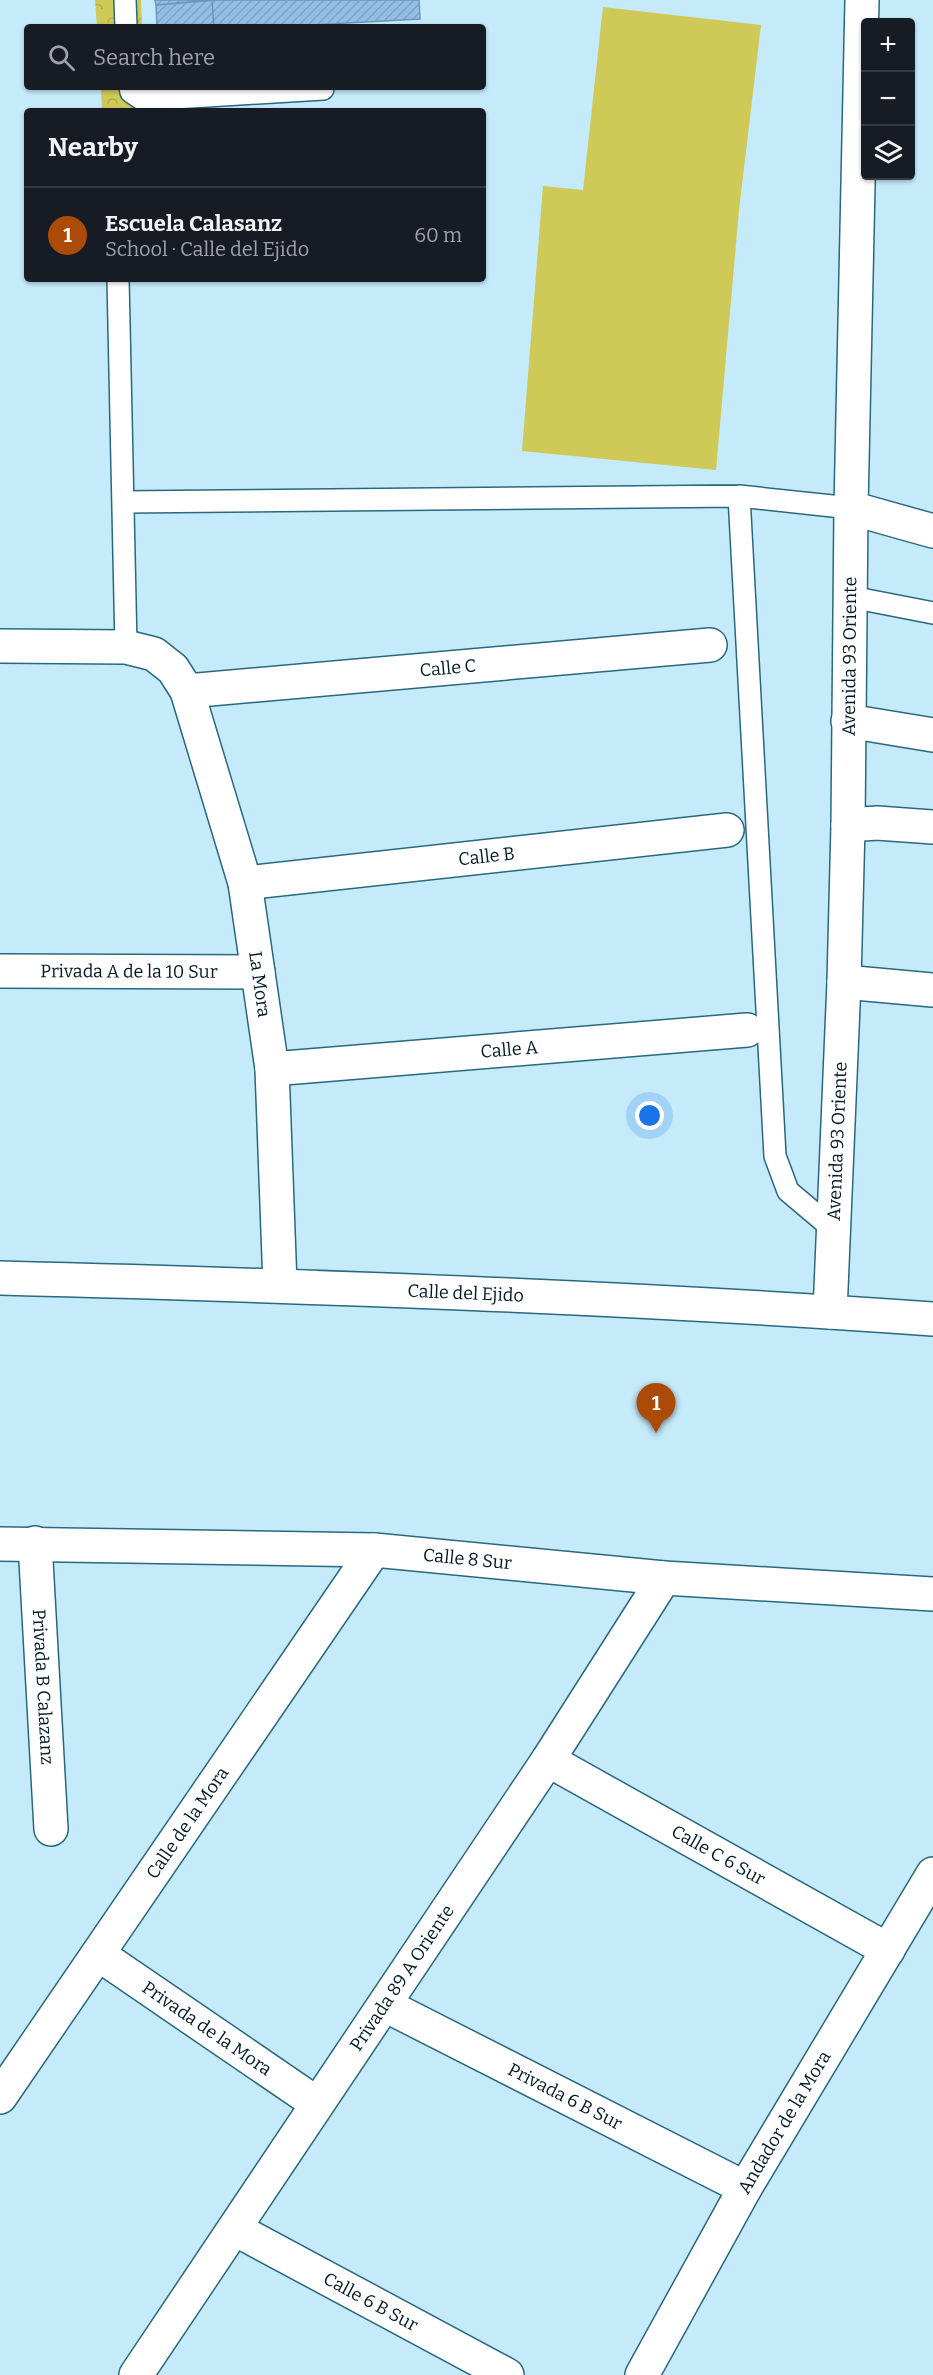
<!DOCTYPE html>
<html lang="en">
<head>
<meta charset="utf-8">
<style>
  body { margin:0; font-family:Bitter,serif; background:#20242c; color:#f1f3f6 }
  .controls { position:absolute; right:18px; top:18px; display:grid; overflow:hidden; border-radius:6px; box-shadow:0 2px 4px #0004 }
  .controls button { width:54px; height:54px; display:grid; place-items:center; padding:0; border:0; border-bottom:2px solid #363941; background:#171b24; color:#f1f3f6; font:30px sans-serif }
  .you { position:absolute; left:650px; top:1116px; width:21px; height:21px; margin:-15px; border:4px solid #fff; border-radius:50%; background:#1a73e8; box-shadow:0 0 0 9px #1a73e833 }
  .badge { display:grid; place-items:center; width:39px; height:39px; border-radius:50%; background:#ac4a08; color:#fff; font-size:20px; font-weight:700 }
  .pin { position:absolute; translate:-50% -50px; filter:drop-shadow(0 2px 3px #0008) }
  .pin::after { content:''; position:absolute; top:32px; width:21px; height:18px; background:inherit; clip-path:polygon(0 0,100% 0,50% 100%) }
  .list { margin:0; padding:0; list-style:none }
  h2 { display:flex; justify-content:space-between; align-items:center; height:78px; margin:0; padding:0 24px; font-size:26px }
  h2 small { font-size:20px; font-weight:400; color:#9ea1a6 }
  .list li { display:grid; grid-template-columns:39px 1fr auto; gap:18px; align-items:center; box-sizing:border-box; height:96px; padding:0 24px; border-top:2px solid #363941 }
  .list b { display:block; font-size:22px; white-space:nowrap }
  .list p { margin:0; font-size:20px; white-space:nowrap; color:#9ea1a6 }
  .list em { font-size:20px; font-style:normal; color:#9ea1a6 }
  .icon { flex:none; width:33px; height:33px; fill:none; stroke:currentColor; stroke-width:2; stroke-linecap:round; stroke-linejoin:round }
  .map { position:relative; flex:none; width:933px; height:2375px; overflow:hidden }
  .search { position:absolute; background:#171b24; box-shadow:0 2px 4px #0004; left:24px; top:24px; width:462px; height:66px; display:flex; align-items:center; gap:15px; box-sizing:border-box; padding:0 21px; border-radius:6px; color:#9ea1a6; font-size:22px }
  .panel { position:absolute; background:#171b24; box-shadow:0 2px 4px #0004; left:24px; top:108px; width:462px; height:174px; border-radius:6px }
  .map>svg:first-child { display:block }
  .park { fill:url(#park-crowns) }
  .pitch { fill:#cfc958 }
  .building { fill:url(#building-hatch); stroke:#6b96bc; stroke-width:1.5 }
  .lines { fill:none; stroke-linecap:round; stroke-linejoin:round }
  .service-casing { stroke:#296880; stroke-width:24 }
  .minor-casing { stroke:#296880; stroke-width:36 }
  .service { stroke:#fff; stroke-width:21 }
  .minor { stroke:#fff; stroke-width:33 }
  .labels { text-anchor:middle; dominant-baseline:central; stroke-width:4.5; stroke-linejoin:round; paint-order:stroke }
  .street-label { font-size:18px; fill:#011a24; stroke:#e7f3f8 }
</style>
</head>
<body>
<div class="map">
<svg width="933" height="2375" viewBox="0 0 933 2375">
  <defs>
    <pattern id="park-crowns" width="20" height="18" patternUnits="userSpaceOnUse" patternTransform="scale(1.5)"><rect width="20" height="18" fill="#cfc958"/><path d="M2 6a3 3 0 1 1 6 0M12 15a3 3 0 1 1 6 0" fill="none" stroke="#b0ac4c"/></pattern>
    <pattern id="building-hatch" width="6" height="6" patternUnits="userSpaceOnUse" patternTransform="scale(1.5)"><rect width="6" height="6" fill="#93bfe7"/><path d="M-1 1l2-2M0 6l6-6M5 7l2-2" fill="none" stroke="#7da4c6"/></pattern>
  </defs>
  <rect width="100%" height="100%" fill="#c5eafa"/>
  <path class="park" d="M95 0H141L142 27H97Z
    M101 87H145L146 111H102Z"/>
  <path class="pitch" d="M603 7 761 25 739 210 716 470 522 451 543 186 583 190Z"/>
  <path class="building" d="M155 0H217L156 5Z
    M212 0H419L420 19 274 27H214Z
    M212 0 214 27H157L156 5Z"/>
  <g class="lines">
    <g class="service-casing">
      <path id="service" d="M125 0 126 27
        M130 87 131 92 143 100 323 89
        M118 279 126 647
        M739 496 775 1156 788 1191 833 1229
        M123 502 739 496 851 508
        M851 597 933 613"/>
    </g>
    <g class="minor-casing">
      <g id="minor">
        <path d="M851 508 933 531"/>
        <path id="s1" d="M0 646 126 647 154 654 173 669 187 691 245 883 272 1069 280 1285"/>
        <path id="s2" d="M187 691 710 645"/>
        <path d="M848 721 933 735"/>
        <path d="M848 825 877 823 933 827"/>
        <path id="s3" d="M245 883 727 830"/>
        <path id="s4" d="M0 971 258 972"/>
        <path d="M844 982 933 990"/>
        <path id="s5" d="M272 1069 747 1030"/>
        <path id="s6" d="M0 1278C311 1286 623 1297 933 1319"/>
        <path id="s7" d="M830 1312 844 982 848 825 851 508 862 0"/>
        <path id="s8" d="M35 1543 51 1829"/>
        <path id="s9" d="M0 1544 374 1550 664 1578 933 1594"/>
        <path id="s10" d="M548 1760 888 1950"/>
        <path id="s11" d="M98 1954 316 2103"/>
        <path id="s12" d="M385 2005 745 2188"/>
        <path id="s13" d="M0 2097 374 1550"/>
        <path id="s14" d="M235 2229 507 2375"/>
        <path id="s15" d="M136 2375 548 1760 664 1578"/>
        <path id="s16" d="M642 2375 745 2188 933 1874"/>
      </g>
    </g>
    <use href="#service" class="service"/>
    <use href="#minor" class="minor"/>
  </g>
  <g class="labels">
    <g class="street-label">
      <text stroke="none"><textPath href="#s7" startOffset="656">Avenida 93 Oriente</textPath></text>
      <text stroke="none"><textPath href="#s2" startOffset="262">Calle C</textPath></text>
      <text stroke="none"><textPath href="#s3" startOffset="243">Calle B</textPath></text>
      <text stroke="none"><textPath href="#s4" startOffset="129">Privada A de la 10 Sur</textPath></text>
      <text stroke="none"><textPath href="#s1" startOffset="508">La Mora</textPath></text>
      <text stroke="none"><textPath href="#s5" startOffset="238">Calle A</textPath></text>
      <text stroke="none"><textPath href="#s7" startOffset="171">Avenida 93 Oriente</textPath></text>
      <text stroke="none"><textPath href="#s6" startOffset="466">Calle del Ejido</textPath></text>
      <text stroke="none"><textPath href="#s9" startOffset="468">Calle 8 Sur</textPath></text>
      <text stroke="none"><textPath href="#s8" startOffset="144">Privada B Calazanz</textPath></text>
      <text stroke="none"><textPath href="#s13" startOffset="332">Calle de la Mora</textPath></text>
      <text stroke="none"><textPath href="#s10" startOffset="195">Calle C 6 Sur</textPath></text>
      <text stroke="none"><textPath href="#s15" startOffset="478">Privada 89 A Oriente</textPath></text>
      <text stroke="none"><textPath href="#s11" startOffset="132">Privada de la Mora</textPath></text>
      <text stroke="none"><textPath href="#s12" startOffset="202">Privada 6 B Sur</textPath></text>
      <text stroke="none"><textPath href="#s16" startOffset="290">Andador de la Mora</textPath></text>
      <text stroke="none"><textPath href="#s14" startOffset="154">Calle 6 B Sur</textPath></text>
    </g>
  </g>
</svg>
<div class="controls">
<button>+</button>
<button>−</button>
<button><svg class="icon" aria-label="layers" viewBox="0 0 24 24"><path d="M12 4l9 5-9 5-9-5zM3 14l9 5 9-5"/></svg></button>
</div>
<div class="you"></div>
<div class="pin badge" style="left:656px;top:1433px">1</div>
<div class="search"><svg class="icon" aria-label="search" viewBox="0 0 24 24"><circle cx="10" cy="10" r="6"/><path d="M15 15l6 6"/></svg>Search here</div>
<section class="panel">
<h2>Nearby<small></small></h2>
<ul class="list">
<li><span class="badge">1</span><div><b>Escuela Calasanz</b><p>School · Calle del Ejido</p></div><em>60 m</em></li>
</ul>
</section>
</div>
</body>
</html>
